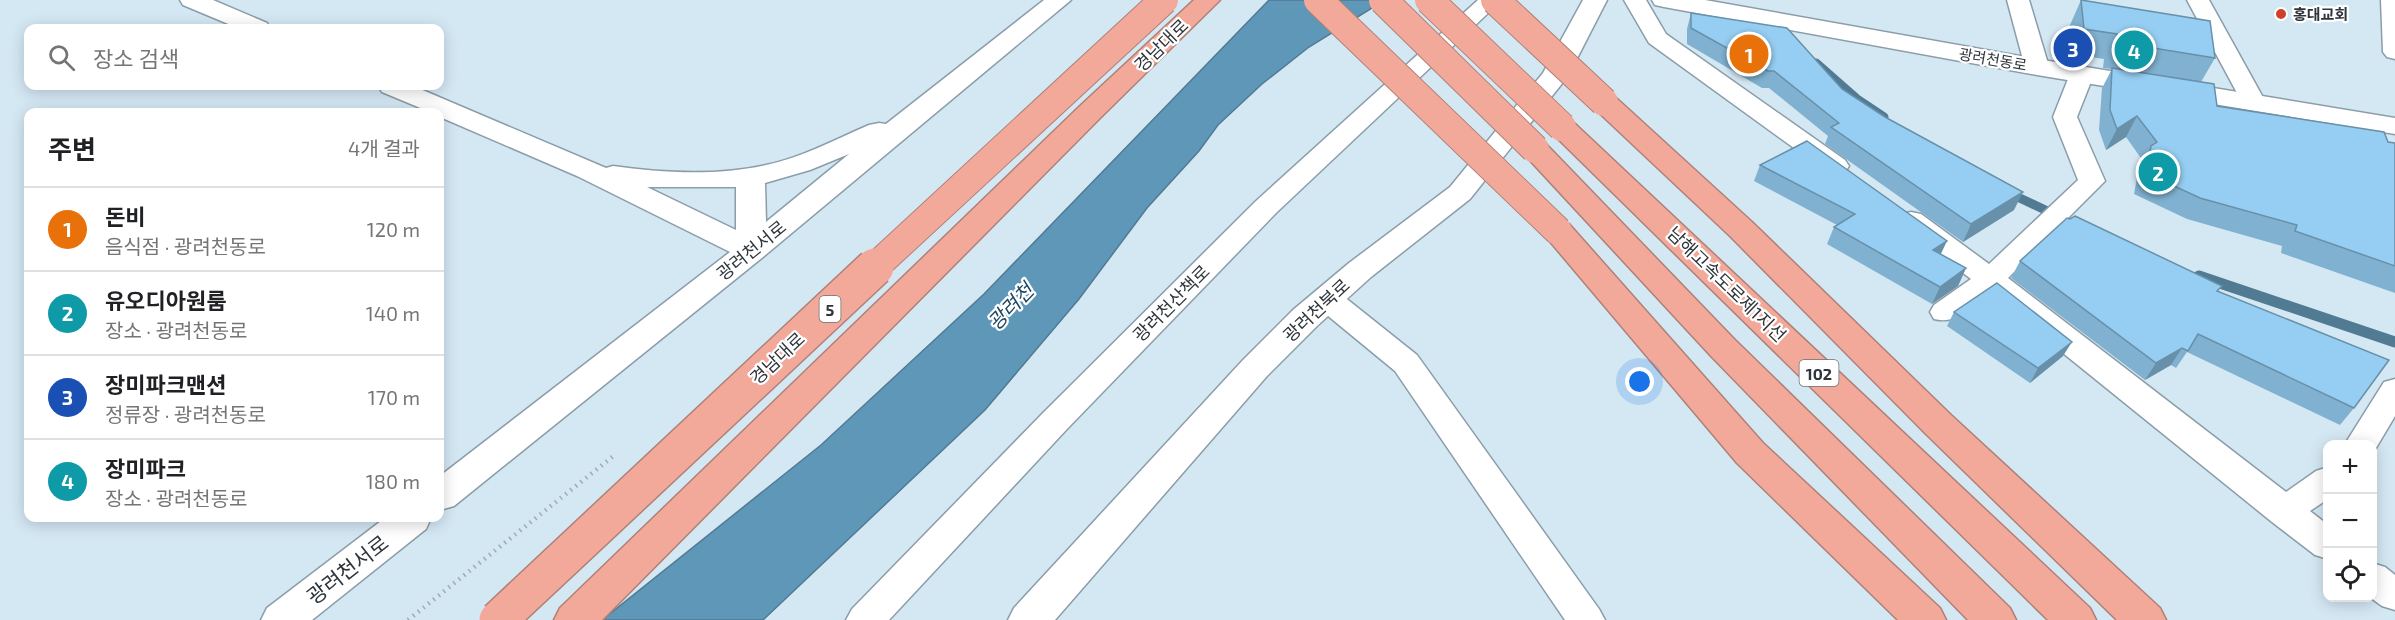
<!DOCTYPE html>
<html lang="ko">
<head>
<meta charset="utf-8">
<style>
  body { margin:0; font-family:"Exo 2","Noto Sans KR",sans-serif; background:#f6f6f6; color:#202124 }
  .controls { position:absolute; right:18px; bottom:18px; display:grid; overflow:hidden; border-radius:12px; box-shadow:0 3px 15px #0003 }
  .controls button { width:54px; height:54px; display:grid; place-items:center; padding:0; border:0; border-bottom:2px solid #e0e0e0; background:#fff; color:#202124; font:30px sans-serif }
  .you { position:absolute; left:1640px; top:382px; width:21px; height:21px; margin:-15px; border:4px solid #fff; border-radius:50%; background:#1a73e8; box-shadow:0 0 0 9px #1a73e833 }
  .badge { display:grid; place-items:center; width:39px; height:39px; border-radius:50%; background:#0f766e; color:#fff; font-size:20px; font-weight:700 }
  .pin { position:absolute; translate:-50% -50%; border:3px solid #fff; box-shadow:0 2px 6px #0006 }
  .list { margin:0; padding:0; list-style:none }
  h2 { display:flex; justify-content:space-between; align-items:center; height:78px; margin:0; padding:0 24px; font-size:26px }
  h2 small { font-size:20px; font-weight:400; color:#757577 }
  .list li { display:grid; grid-template-columns:39px 1fr auto; gap:18px; align-items:center; box-sizing:border-box; height:84px; padding:0 24px; border-top:2px solid #e0e0e0 }
  .list b { display:block; font-size:22px; white-space:nowrap }
  .list p { margin:0; font-size:20px; white-space:nowrap; color:#757577 }
  .list em { font-size:20px; font-style:normal; color:#757577 }
  .icon { flex:none; width:33px; height:33px; fill:none; stroke:currentColor; stroke-width:2; stroke-linecap:round; stroke-linejoin:round }
  .map { position:relative; flex:none; width:2395px; height:620px; overflow:hidden }
  .search { position:absolute; background:#fff; box-shadow:0 3px 15px #0003; left:24px; top:24px; width:420px; height:66px; display:flex; align-items:center; gap:15px; box-sizing:border-box; padding:0 21px; border-radius:12px; color:#757577; font-size:22px }
  .panel { position:absolute; background:#fff; box-shadow:0 3px 15px #0003; left:24px; top:108px; width:420px; height:414px; border-radius:12px }
  .map>svg:first-child { display:block }
  .water { fill:#5f97b9; stroke:#517a93; stroke-width:1.5 }
  .lines { fill:none; stroke-linecap:round; stroke-linejoin:round }
  .stream-far1 { stroke:#517a93; stroke-width:9 }
  .stream { stroke:#517a93; stroke-width:11 }
  .street-casing { stroke:#8b9da9; stroke-width:3 }
  .secondary-casing { stroke:#8b9da9; stroke-width:3 }
  .highway-casing { stroke:#ae8178; stroke-width:3 }
  .path { stroke:#9cacb6; stroke-width:4.5; stroke-dasharray:1.5 5; stroke-linecap:butt }
  .street { fill:#fff; fill-rule:evenodd }
  .secondary { fill:#fff; fill-rule:evenodd }
  .highway { fill:#f3a999; fill-rule:evenodd }
  .highway-bridge-far1-casing { stroke:#ae8178; stroke-width:30; stroke-linecap:butt }
  .highway-bridge-casing { stroke:#ae8178; stroke-width:40; stroke-linecap:butt }
  .highway-bridge-far1 { stroke:#f3a999; stroke-width:28 }
  .highway-bridge { stroke:#f3a999; stroke-width:37 }
  .wall { fill:#80b1d0 }
  .shaded-wall { fill:#6890a9 }
  .building { fill:#95cef2; stroke:#6890a9; stroke-width:1.5 }
  .poi-dot { fill:#cd4228; stroke:#fff; stroke-width:2 }
  .labels { text-anchor:middle; dominant-baseline:central; stroke-width:4.5; stroke-linejoin:round; paint-order:stroke }
  .far-poi-label { font-size:15px; font-weight:bold; fill:#2f363b; stroke:#fff; text-anchor:start }
  .far-street-label { font-size:15px; fill:#2f363b; stroke:#fff }
  .shield { fill:#fff; stroke:#6d7276; stroke-width:1.5 }
  .shield-label { font-size:16px; font-weight:bold; fill:#2f363b }
  .street-label { font-size:18px; fill:#2f363b; stroke:#fff }
  .water-label { font-size:20px; font-style:italic; fill:#1c4962; stroke:#fff }
  .near-street-label { font-size:21px; fill:#2f363b; stroke:#fff }
</style>
</head>
<body>
<div class="map">
<svg width="2395" height="620" viewBox="0 0 2395 620">
  <rect width="100%" height="100%" fill="#d4e8f4"/>
  <path class="water" d="M1269 0H1385L1309 47 1262 84 1218 125 1199 151 1147 208 1079 299 985 410 763 620H602L821 445 984 294Z"/>
  <g class="lines">
    <path class="stream-far1" d="M1816 63 1857 99 1884 117
      M2007 192 2058 216"/>
    <path class="stream" d="M2199 276 2395 342"/>
    <g class="street-casing">
      <path id="street" d="M1478 0H1502L1276 213 1067 429 889 620H846L852 609 1043 413 1256 201Z
        M1624 0H1646L1666 34 1845 160 1849 166 1845 172 1836 174 1827 172 1649 43Z
        M2007 0H2029L2049 67 2045 72 2037 74 2029 72 2025 67Z
        M2187 0H2209L2265 101 2262 106 2253 108 2244 106Z
        M2381 0H2395V59L2387 57 2383 52Z
        M2082 67 2090 69 2094 74 2077 117 2105 181 2008 278 2286 492 2316 471 2328 467V499L2310 511 2328 525V559L2315 555 2272 522 1990 294C1973 306 1957 325 1934 319L1930 312 1934 305 1971 279 1901 226 1897 220 1901 214 1911 212 1921 214 1989 264 2078 180 2053 117 2070 74 2074 69Z
        M1327 289 1338 292 1417 355 1599 609 1605 620H1565L1395 371 1316 306 1312 299 1316 292Z
        M2395 379V416L2373 453 2372 444H2345L2384 382Z
        M2372 563 2385 567 2395 575V610L2382 606 2371 598Z"/>
    </g>
    <g class="secondary-casing">
      <path id="secondary" d="M180 0H213L267 23 270 28H238L183 5Z
        M1044 0H1071L763 257 454 506 440 510V476L730 252 577 176 440 117V112H430L382 92 378 86H413L606 168 613 166C662 173 717 176 766 165 801 158 836 139 869 125L879 123 886 124ZM849 154 766 222 765 183 810 170ZM647 187H736V230Z
        M1583 0H1607L1568 76 1470 199 1371 277 1317 326 1267 376 1055 620H1008L1014 608 1243 360 1293 310 1349 263 1450 187 1543 73Z
        M1652 0H1705L2037 59 2395 118V134L2037 75 1664 7 1655 5Z
        M385 518H431L426 529 312 620H261L267 608Z"/>
    </g>
    <g class="highway-casing">
      <path id="highway" d="M1194 0H1220L1100 118 602 620H554L560 608 1080 106Z
        M1604 94 1614 96 1752 222 1951 415 2160 608 2166 620H2117L1925 433 1730 236 1594 108 1590 102 1594 96Z
        M1562 119 1572 121 2090 608 2096 620H2048L1552 133 1548 127 1552 121Z
        M1535 140 1545 143 1735 340 2010 608 2016 620H1968L1711 356 1525 155 1521 149 1525 143Z
        M1558 222 1569 224 1763 443 1940 608 1946 620H1898L1737 463 1547 238 1543 231 1547 224Z"/>
    </g>
    <path class="path" d="M408 620 616 454"/>
    <use href="#street" class="street"/>
    <use href="#secondary" class="secondary"/>
    <use href="#highway" class="highway"/>
    <g class="highway-bridge-far1-casing">
      <path id="highway-bridge-far1" d="M1318 0 1558 231
        M1383 0 1535 149
        M1429 0 1562 127
        M1495 0 1604 102
        M874 268 1164 0"/>
    </g>
    <g class="highway-bridge-casing">
      <path id="highway-bridge" d="M498 620 875 267"/>
    </g>
    <use href="#highway-bridge-far1" class="highway-bridge-far1"/>
    <use href="#highway-bridge" class="highway-bridge"/>
  </g>
  <path class="wall" d="M2081 0 2215 58 2201 82 2217 106 2395 143V293L2281 253 2282 246 2187 219 2134 194 2139 167 2143 161 2126 137 2106 150 2099 130 2102 88 2112 69 2103 68 2104 59 2071 54 2070 25Z
    M1691 13 1842 89 2014 210 1963 242 1825 144 1828 136 1769 88H1762L1687 44V29Z
    M1760 165 1940 254 1966 268 1958 286 1932 304 1827 244 1834 227 1837 225 1754 181Z
    M2020 261 2218 291 2354 408 2340 425 2187 352 2176 368 2171 365 2145 380 2011 278Z
    M1954 312 2063 356 2030 383 1947 326Z"/>
  <path class="shaded-wall" d="M2137 116 2126 137 2106 150 2117 129Z
    M2023 192 2014 210 1963 242 1971 224Z
    M1947 241 1939 258 1933 250Z
    M1966 268 1958 286 1932 304 1940 287Z
    M2072 342 2063 356 2030 383 2038 368Z
    M2182 348 2171 365 2145 380 2156 363Z"/>
  <path class="building" d="M2081 0 2210 21 2215 58 2116 42 2117 34 2084 29Z
    M1691 13 1787 28 1842 89 1885 117 2023 192 1971 224 1831 127 1839 123 1774 71H1768L1691 28Z
    M2112 68 2214 84 2217 106 2384 132 2388 142 2395 143V266L2295 231 2297 225 2200 198 2146 173 2151 146 2157 142 2137 116 2117 129 2110 110Z
    M1807 141 1947 241 1933 250 1966 268 1940 287 1834 227 1855 214 1760 165Z
    M2075 216 2222 286 2217 291 2389 360 2354 408 2198 334 2188 351 2182 348 2156 363 2020 261 2067 218 2070 219Z
    M1997 283 2072 342 2038 368 1954 312Z"/>
  <circle class="poi-dot" cx="2281" cy="14" r="6"/>
  <g class="labels">
    <g class="far-poi-label">
      <text x="2293" y="14">홍대교회</text>
    </g>
    <g class="far-street-label">
      <text transform="translate(1993 59) rotate(10)">광려천동로</text>
    </g>
    <g class="shield">
      <rect x="819.5" y="296" width="21" height="26" rx="4.5"/>
      <rect x="1799.5" y="360" width="39" height="26" rx="4.5"/>
    </g>
    <g class="shield-label">
      <text x="830" y="309">5</text>
      <text x="1819" y="373">102</text>
    </g>
    <g class="street-label">
      <text transform="translate(1161 45) rotate(-44)">경남대로</text>
      <text transform="translate(751 250) rotate(-39)">광려천서로</text>
      <text transform="translate(1727 284) rotate(44)">남해고속도로제1지선</text>
      <text transform="translate(1171 303) rotate(-45)">광려천산책로</text>
      <text transform="translate(1316 310) rotate(-43)">광려천북로</text>
      <text transform="translate(777 358) rotate(-43)">경남대로</text>
    </g>
    <g class="water-label">
      <text transform="translate(1010 306) rotate(-46)">광려천</text>
    </g>
    <g class="near-street-label">
      <text transform="translate(347 569) rotate(-38)">광려천서로</text>
    </g>
  </g>
</svg>
<div class="controls">
<button>+</button>
<button>−</button>
<button><svg class="icon" aria-label="locate" viewBox="0 0 24 24"><circle cx="12" cy="12" r="6"/><path d="M12 2v4M12 18v4M2 12h4M18 12h4"/></svg></button>
</div>
<div class="you"></div>
<div class="pin badge" style="left:1749px;top:54px;background:#e8710a">1</div>
<div class="pin badge" style="left:2158px;top:172px;background:#0f9aa8">2</div>
<div class="pin badge" style="left:2073px;top:48px;background:#1a4fb4">3</div>
<div class="pin badge" style="left:2134px;top:50px;background:#0f9aa8">4</div>
<div class="search"><svg class="icon" aria-label="search" viewBox="0 0 24 24"><circle cx="10" cy="10" r="6"/><path d="M15 15l6 6"/></svg>장소 검색</div>
<section class="panel">
<h2>주변<small>4개 결과</small></h2>
<ul class="list">
<li><span class="badge" style="background:#e8710a">1</span><div><b>돈비</b><p>음식점 · 광려천동로</p></div><em>120 m</em></li>
<li><span class="badge" style="background:#0f9aa8">2</span><div><b>유오디아원룸</b><p>장소 · 광려천동로</p></div><em>140 m</em></li>
<li><span class="badge" style="background:#1a4fb4">3</span><div><b>장미파크맨션</b><p>정류장 · 광려천동로</p></div><em>170 m</em></li>
<li><span class="badge" style="background:#0f9aa8">4</span><div><b>장미파크</b><p>장소 · 광려천동로</p></div><em>180 m</em></li>
</ul>
</section>
</div>
</body>
</html>
